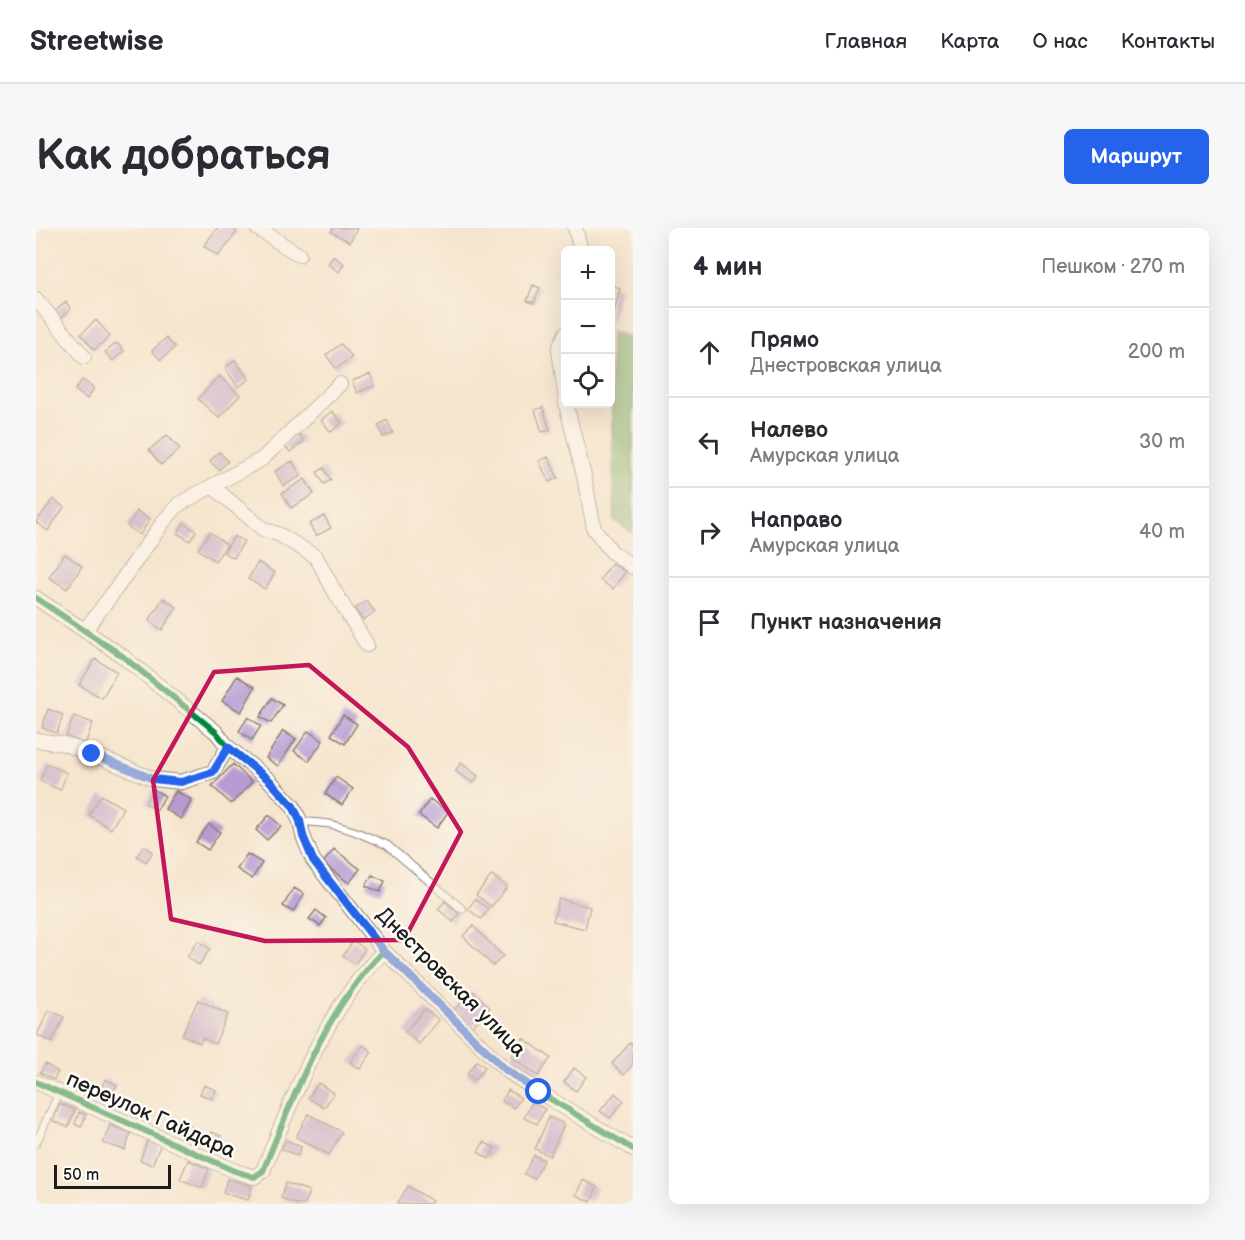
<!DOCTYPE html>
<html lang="ru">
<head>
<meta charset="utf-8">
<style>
  body { margin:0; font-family:"Balsamiq Sans",sans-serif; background:#f7f7f7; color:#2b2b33 }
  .controls { position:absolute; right:18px; top:18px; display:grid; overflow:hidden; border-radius:9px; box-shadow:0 6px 24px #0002 }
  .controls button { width:54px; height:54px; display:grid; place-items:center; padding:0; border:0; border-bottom:2px solid #e1e1e2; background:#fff; color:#2b2b33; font:30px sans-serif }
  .scale { position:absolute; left:18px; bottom:15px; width:117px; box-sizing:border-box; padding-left:6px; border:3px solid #1c1c1c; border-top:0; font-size:16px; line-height:21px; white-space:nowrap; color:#1c1c1c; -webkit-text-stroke:4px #fdfcf7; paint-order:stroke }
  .stop { position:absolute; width:18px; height:18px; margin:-14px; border:4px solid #2563eb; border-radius:50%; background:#fff }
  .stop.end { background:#2563eb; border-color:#fff; box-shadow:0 2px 6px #0008 }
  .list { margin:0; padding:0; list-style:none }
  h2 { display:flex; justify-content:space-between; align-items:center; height:78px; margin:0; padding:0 24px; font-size:26px }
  h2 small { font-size:20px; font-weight:400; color:#7c7c81 }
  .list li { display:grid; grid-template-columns:39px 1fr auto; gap:18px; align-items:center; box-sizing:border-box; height:90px; padding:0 24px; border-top:2px solid #e1e1e2 }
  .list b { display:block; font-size:22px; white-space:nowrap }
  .list p { margin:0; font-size:20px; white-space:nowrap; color:#7c7c81 }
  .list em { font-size:20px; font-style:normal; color:#7c7c81 }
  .icon { flex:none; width:33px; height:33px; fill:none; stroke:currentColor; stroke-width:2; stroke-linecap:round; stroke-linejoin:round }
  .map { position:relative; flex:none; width:597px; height:976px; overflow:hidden; border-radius:9px }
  header { display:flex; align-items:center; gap:36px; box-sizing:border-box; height:84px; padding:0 30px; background:#fff; border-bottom:2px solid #e1e1e2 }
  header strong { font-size:28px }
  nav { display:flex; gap:33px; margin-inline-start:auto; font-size:21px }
  .intro { display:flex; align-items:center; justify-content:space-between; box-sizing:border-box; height:144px; padding:0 36px }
  h1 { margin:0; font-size:42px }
  .button { padding:15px 27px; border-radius:9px; background:#2563eb; color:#fff; font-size:21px; font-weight:700 }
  main { display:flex; gap:36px; padding:0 36px }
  aside { flex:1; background:#fff; border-radius:9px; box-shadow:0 6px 24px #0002 }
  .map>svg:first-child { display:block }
  .forest { fill:#7cb16d; stroke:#4c6644; stroke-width:1.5 }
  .building { fill:#b69ad1 }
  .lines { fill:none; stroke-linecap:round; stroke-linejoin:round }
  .lane-casing { stroke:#898075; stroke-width:9 }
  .street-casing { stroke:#898075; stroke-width:16 }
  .lane { stroke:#fff; stroke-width:7 }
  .street { stroke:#fff; stroke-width:14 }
  .cycleway-casing { stroke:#fdfcf7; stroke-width:10 }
  .cycleway { stroke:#00873e; stroke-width:6 }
  .route { stroke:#2563eb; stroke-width:8 }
  .marked { fill:none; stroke:#c2185b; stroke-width:4.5; stroke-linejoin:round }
  .labels { text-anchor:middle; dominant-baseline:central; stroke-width:5; stroke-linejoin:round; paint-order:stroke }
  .street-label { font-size:21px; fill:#1c1c1c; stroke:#fdfcf7 }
</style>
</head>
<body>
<header>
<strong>Streetwise</strong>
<nav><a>Главная</a><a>Карта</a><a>О нас</a><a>Контакты</a></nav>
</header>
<div class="intro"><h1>Как добраться</h1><a class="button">Маршрут</a></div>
<main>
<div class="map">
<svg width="597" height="976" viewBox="0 0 597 976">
  <rect width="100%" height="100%" fill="#fdfcf7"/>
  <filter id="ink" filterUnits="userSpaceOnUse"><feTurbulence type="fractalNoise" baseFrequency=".0167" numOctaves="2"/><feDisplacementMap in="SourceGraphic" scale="12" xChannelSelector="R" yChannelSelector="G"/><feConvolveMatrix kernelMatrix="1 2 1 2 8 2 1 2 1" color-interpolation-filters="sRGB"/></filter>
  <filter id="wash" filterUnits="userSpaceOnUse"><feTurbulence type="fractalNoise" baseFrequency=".008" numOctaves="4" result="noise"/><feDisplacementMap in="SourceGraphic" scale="24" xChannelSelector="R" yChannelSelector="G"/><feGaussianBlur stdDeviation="1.35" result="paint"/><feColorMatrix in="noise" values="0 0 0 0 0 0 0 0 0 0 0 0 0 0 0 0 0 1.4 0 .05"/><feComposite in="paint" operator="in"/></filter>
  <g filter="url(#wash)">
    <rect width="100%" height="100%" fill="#f6e5ce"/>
    <path class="forest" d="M575 104 597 110V305L579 293 575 159Z"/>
    <g id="blocks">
      <path class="building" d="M181 0H195L201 4 182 28 168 18Z
        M297 0H321L314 14 295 4Z
        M297 28 308 36 303 44 292 36Z
        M497 57 504 60 498 75 491 73Z
        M574 57 584 60 576 92H574Z
        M30 74 35 81 25 90 19 83Z
        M60 92 74 108 58 122 45 106Z
        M130 110 139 119 125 132 116 123Z
        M81 115 88 123 77 133 69 124Z
        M305 116 316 129 300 141 290 127Z
        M199 132 213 151 202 159 189 140Z
        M334 146 339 157 321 165 316 153Z
        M183 148 204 167 183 190 162 171Z
        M46 152 58 160 51 171 39 162Z
        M507 179 514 202 506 204 499 182Z
        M296 183 306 195 295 204 285 192Z
        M351 192 357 205 347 209 342 197Z
        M263 206 268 213 254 224 248 217Z
        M131 207 144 221 125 237 113 222Z
        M183 224 192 233 183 242 174 233Z
        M512 229 522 250 513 254 503 233Z
        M256 233 265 248 247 258 239 243Z
        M288 240 295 252 288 256 281 244Z
        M269 251 278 266 255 280 246 265Z
        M17 271 28 279 12 303 0 294Z
        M101 283 114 291 104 307 91 298Z
        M288 288 295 300 280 308 273 296Z
        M148 295 160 303 154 313 141 305Z
        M174 304 191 317 179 333 162 321Z
        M198 308 208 313 198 330 188 325Z
        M29 326 46 338 31 361 13 349Z
        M222 334 239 345 229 361 212 351Z
        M576 335 589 344 577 361 564 352Z
        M127 370 141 379 126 402 113 393Z
        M331 373 339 384 327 392 319 381Z
        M59 431 81 444 66 470 43 457Z
        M201 448 219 459 205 484 186 473Z
        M236 470 247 477 235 495 224 489Z
        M12 481 27 487 21 505 6 500Z
        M307 487 321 496 309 516 295 507Z
        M38 488 57 495 49 516 30 508Z
        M212 489 225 498 216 512 203 503Z
        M247 503 260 511 242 538 230 530Z
        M272 503 287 513 273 533 258 523Z
        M425 535 442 548 437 555 419 543Z
        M11 536 31 545 24 562 4 553Z
        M197 536 216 554 195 576 176 558Z
        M300 549 317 561 306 577 289 566Z
        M117 561 129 568 121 582 109 575Z
        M140 563 156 572 145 591 129 581Z
        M65 567 87 580 75 601 53 587Z
        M394 571 412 584 401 600 383 587Z
        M233 587 245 598 231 612 220 602Z
        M173 596 184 604 172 622 160 614Z
        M108 618 117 624 110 634 101 628Z
        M298 621 324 641 313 655 287 635Z
        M211 626 226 635 216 651 201 641Z
        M336 647 349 653 344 664 330 658Z
        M456 647 471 659 455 679 440 667Z
        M258 660 268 666 257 684 247 678Z
        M439 671 452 681 445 691 432 681Z
        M523 671 554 679 549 701 517 693Z
        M409 673 423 686 417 694 402 681Z
        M280 682 290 690 284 698 273 691Z
        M437 698 467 728 457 738 427 708Z
        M162 713 174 721 163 737 151 729Z
        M317 713 329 721 319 736 307 728Z
        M437 763 454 780 436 799 418 782Z
        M162 772 192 786 179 816 166 810 164 815 146 807Z
        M389 781 403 792 383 816 369 804Z
        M13 782 28 789 16 814 1 807Z
        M487 810 515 830 502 848 475 829Z
        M594 815 597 817V836L588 847 576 836Z
        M327 817 336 824 324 841 314 834Z
        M441 833 449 839 439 852 431 846Z
        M9 836 22 844 18 852 4 845Z
        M538 840 550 849 540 863 528 854Z
        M69 851 81 857 76 866 65 861Z
        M282 855 298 865 288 880 272 870Z
        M168 857 180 862 176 871 164 866Z
        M472 862 485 870 478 880 466 873Z
        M579 865 588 873 574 890 564 883Z
        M496 874 509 881 501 896 488 890Z
        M24 876 39 882 32 899 17 893Z
        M43 884 50 887 45 899 39 896Z
        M272 886 306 904 293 927 260 909Z
        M513 889 528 896 514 928 499 921Z
        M74 897 95 905 89 922 67 915Z
        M153 898 166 904 162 912 149 906Z
        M176 904 185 908 179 921 170 917Z
        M112 911 125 916 116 937 104 932Z
        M250 912 265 919 262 928 246 921Z
        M448 914 459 920 453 931 442 924Z
        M498 927 508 932 498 951 488 946Z
        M152 932 173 941 166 960 144 951Z
        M191 951 216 958 212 972 187 965Z
        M547 952 561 959 555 974 540 967Z
        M250 955 273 963 269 976H260L245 970Z
        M372 958 396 973 394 976H361Z"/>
    </g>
  </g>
  <g filter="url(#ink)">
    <use href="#blocks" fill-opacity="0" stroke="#898075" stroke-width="1.5"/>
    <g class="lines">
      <g class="lane-casing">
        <path id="lane" d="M264 593 294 596 318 603 351 617 426 681
          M0 915 23 865"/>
      </g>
      <g class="street-casing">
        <path id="street" d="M221 0 263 27
          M539 0 545 22
          M0 71 48 129
          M530 105 523 121 530 173
          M530 176 548 248 558 301 576 324 597 339
          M176 258 227 301 244 307 280 329 300 366 331 417
          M0 370 85 427 180 504 192 519 233 552 257 578 264 593 267 608 277 632 348 723 470 842 503 864 597 921
          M49 402 74 369 128 293 143 276 226 231 304 156
          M0 512 28 516 56 526 117 551 145 554 177 544 192 519
          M0 854 199 943 218 949 227 943C258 867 289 782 348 723"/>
      </g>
      <use href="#lane" class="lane"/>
      <use href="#street" class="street"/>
      <g class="cycleway-casing">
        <path id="cycleway" d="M0 370 85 427 180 504 192 519 233 552 257 578 264 593 267 608 277 632 348 723 470 842 503 864 597 921
          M0 854 199 943 218 949 227 943C258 867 289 782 348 723"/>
      </g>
      <use href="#cycleway" class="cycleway"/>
    </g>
  </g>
  <g class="lines" filter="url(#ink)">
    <path class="route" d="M56 526 117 551 145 554 177 544 192 519 233 552 257 578 264 593 267 608 277 632 348 723 470 842 503 864"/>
  </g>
  <path d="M0 0H597V976H0ZM273 437 372 519 425 604 368 712 229 713 135 691 117 552 178 444Z" fill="#f6e5ce" fill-opacity=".55" fill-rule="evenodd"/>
  <path class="marked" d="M273 437 372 519 425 604 368 712 229 713 135 691 117 552 178 444Z"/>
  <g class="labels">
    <g class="street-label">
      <text transform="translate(415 754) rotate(45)">Днестровская улица</text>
      <text transform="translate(115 887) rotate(24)">переулок Гайдара</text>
    </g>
  </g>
</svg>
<div class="controls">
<button>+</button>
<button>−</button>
<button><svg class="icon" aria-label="locate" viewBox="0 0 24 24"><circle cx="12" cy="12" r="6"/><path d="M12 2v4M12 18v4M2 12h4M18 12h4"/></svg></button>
</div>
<div class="scale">50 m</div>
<div class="stop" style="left:503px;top:864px"></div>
<div class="stop end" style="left:56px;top:526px"></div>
</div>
<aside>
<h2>4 мин<small>Пешком · 270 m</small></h2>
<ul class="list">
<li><svg class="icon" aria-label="ahead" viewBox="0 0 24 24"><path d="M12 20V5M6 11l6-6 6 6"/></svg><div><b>Прямо</b><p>Днестровская улица</p></div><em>200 m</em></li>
<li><svg class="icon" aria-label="left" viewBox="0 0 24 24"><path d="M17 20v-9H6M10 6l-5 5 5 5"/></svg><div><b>Налево</b><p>Амурская улица</p></div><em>30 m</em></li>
<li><svg class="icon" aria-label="right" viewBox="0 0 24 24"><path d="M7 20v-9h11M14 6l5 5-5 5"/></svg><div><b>Направо</b><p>Амурская улица</p></div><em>40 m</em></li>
<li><svg class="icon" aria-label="arrive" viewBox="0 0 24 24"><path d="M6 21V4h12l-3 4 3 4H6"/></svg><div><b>Пункт назначения</b></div></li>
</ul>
</aside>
</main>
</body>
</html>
